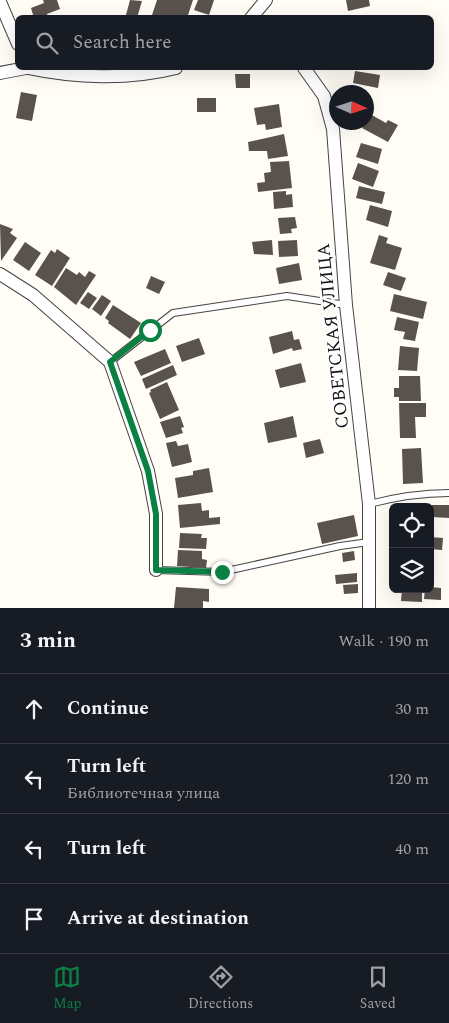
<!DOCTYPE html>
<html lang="en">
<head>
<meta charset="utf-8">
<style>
  body { margin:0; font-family:Spectral,serif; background:#242831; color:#f1f3f6 }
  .controls { position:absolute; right:15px; bottom:15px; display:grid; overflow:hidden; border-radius:8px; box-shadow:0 5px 20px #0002 }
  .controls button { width:45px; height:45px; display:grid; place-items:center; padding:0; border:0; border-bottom:1px solid #363941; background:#171b24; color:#f1f3f6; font:25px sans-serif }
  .compass { position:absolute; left:329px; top:85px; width:45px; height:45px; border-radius:50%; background:#171b24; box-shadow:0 5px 20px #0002; rotate:93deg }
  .stop { position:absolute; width:15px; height:15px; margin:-11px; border:4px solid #0b8043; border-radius:50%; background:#fff }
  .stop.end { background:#0b8043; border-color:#fff; box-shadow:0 1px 5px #0008 }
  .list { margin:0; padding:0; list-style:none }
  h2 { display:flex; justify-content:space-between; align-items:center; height:65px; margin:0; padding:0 20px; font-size:21px }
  h2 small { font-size:16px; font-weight:400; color:#9ea1a6 }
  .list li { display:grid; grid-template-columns:32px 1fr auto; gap:15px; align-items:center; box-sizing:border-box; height:70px; padding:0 20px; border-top:1px solid #363941 }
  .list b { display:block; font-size:19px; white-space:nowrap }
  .list p { margin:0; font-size:16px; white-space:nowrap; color:#9ea1a6 }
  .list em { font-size:16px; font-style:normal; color:#9ea1a6 }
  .icon { flex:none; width:28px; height:28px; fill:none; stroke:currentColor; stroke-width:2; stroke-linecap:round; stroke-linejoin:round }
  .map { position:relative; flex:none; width:449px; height:608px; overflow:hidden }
  .search { position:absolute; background:#171b24; box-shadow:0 5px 20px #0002; left:15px; right:15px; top:15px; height:55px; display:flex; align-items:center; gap:12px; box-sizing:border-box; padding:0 18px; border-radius:8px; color:#9ea1a6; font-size:19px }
  .sheet { height:345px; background:#171b24 }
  nav { display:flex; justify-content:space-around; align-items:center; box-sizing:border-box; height:70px; border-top:1px solid #363941; background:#171b24; font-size:14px; color:#9ea1a6 }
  nav a { display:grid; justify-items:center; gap:2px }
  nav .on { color:#0b8043 }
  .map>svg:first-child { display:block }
  .building { fill:#5a524d }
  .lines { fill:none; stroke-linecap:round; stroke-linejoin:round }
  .lane-casing { stroke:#444; stroke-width:8 }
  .street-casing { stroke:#444; stroke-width:14 }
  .lane { stroke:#fff; stroke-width:6 }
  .street { stroke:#fff; stroke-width:12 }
  .route { stroke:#0b8043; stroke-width:6 }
  .labels { text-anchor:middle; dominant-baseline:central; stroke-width:5; stroke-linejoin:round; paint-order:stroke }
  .street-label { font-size:18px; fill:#111; stroke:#fff }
</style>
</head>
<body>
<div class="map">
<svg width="449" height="608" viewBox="0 0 449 608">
  <rect width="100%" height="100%" fill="#fffdf5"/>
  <path class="building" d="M43 0H57L60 9 47 14 48 18H34L31 8 44 3Z
    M130 0 142 1 137 18 126 15Z
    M157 0H193L187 18H151Z
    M198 0H214L209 15 194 10Z
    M346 0H369L370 6 348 11Z
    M355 71 380 75 378 88 353 83Z
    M235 74H250V88H236Z
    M21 92 37 95 32 121 16 118Z
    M197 98H216V112H197Z
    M279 104 282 127 266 130 265 124 257 125 254 108Z
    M370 114 386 123 388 120 398 125 388 142 362 128Z
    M284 134 288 156 268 159 267 151H249L248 142Z
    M361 143 382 149 378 164 356 157Z
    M289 161 292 188 258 192 257 183 265 182 264 173 271 172 270 162Z
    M358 163 379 171 373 187 352 179Z
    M359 186 385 192 382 204 356 198Z
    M286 191V195L292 194 293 207 274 209 273 192Z
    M370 205 392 211 388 227 366 220Z
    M295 217 297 228 291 229 292 233 280 234 278 218Z
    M0 224 13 229 10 233 17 238 1 261Z
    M379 235 388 238 386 243 402 248 395 270 370 263Z
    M272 240 273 255 254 254 252 242Z
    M297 240 298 256 279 257 278 241Z
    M25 242 41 253 29 271 13 260Z
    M57 249 70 258 52 286 35 275 51 250 55 253Z
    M299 263 302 280 279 284 276 268Z
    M66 268 77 275 79 272 85 277 89 271 96 275 76 305 54 287Z
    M388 272 406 278 401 291 383 285Z
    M151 276 165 282 159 294 146 288Z
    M88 292 97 298 89 309 80 303Z
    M394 294 427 302 423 319 390 311Z
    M102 295 111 301 101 316 92 309Z
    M113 305 141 323 130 339 108 323 109 321 105 318Z
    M397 317 419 322 415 341 403 339 405 332 394 330Z
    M292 331 294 340 299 339 302 349 293 351 292 348 273 354 269 337Z
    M199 338 205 354 182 362 176 346Z
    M400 346 419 348 417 371 398 370Z
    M165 349 171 363 141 376 134 362Z
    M301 363 306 382 280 388 275 370Z
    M173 365 177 375 146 389 142 379Z
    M399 376H420L421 401H399V397H394V388H399Z
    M167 382 179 410 160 419 149 393 151 392 150 390Z
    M399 403H426V417H415L416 438H400Z
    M180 416 184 427 181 428 183 433 166 438 160 422Z
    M293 416 297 437 268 443 264 423Z
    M320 439 324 453 306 458 303 443Z
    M176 441 178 446 188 444 192 462 172 467 166 443Z
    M421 448 423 483 403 484 402 449Z
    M209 468 213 492 178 498 175 478 193 475V471Z
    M201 503 202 511 209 510V518L220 517V524L180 528 178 505Z
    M405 503 424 504V507H405Z
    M432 505H449V518L432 517Z
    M354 515 358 536 322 544 317 523Z
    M180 533 202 534 201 538H207L206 549 179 548Z
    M430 537 443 538 442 550 430 549Z
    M178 550 202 551V559L207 560 206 568 177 566Z
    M354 551 355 560 343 562 342 553Z
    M357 573V582L336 584 335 575Z
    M358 584V593L344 594 343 585Z
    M176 587 209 589V602L203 601V608H174Z
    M430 587 441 588V600L424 599 425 589Z
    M402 589H422V602L401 601Z"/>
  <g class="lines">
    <g class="lane-casing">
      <path id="lane" d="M110 362 173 313 287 296 346 305
        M369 504C396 497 421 493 449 493
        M156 570 222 572 340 546 369 542"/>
    </g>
    <g class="street-casing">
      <path id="street" d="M0 2 18 44
        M251 18 266 0
        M28 68C75 78 129 80 176 68
        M304 68 324 96 333 129 346 305 369 504V608
        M0 73 26 68
        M0 274 33 295 110 362 148 471 156 514V570"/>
    </g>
    <use href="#lane" class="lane"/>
    <use href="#street" class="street"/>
  </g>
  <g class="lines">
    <path class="route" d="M150 330 110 362 148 471 156 514V570L222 572"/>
  </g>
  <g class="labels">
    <g class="street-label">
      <text transform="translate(333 336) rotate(-96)">СОВЕТСКАЯ УЛИЦА</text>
    </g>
  </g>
</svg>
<div class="controls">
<button><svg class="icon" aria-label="locate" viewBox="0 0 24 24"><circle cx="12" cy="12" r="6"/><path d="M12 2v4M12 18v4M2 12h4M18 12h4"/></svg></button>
<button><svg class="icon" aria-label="layers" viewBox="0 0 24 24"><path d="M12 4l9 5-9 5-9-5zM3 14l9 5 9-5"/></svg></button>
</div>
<svg class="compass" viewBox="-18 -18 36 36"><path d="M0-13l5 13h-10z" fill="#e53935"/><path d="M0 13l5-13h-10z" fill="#9ea1a6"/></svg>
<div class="stop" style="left:150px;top:330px"></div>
<div class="stop end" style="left:222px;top:572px"></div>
<div class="search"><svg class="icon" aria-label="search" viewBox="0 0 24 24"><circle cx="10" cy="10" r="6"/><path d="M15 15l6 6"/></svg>Search here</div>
</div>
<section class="sheet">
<h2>3 min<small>Walk · 190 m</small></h2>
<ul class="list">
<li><svg class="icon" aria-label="ahead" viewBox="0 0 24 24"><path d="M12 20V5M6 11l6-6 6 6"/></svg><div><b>Continue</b></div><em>30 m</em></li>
<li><svg class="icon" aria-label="left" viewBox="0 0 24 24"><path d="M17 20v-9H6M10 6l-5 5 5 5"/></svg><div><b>Turn left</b><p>Библиотечная улица</p></div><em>120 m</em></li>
<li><svg class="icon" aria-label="left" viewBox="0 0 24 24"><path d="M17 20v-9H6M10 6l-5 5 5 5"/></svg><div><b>Turn left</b></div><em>40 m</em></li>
<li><svg class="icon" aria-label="arrive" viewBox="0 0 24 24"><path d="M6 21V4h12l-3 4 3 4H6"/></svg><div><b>Arrive at destination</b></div></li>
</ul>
</section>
<nav>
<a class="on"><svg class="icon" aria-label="map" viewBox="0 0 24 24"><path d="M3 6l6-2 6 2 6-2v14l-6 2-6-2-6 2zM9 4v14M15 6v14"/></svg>Map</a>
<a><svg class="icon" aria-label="directions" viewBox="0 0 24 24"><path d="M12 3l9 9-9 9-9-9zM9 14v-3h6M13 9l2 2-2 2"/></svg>Directions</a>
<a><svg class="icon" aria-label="saved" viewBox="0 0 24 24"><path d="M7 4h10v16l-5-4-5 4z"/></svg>Saved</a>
</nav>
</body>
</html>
